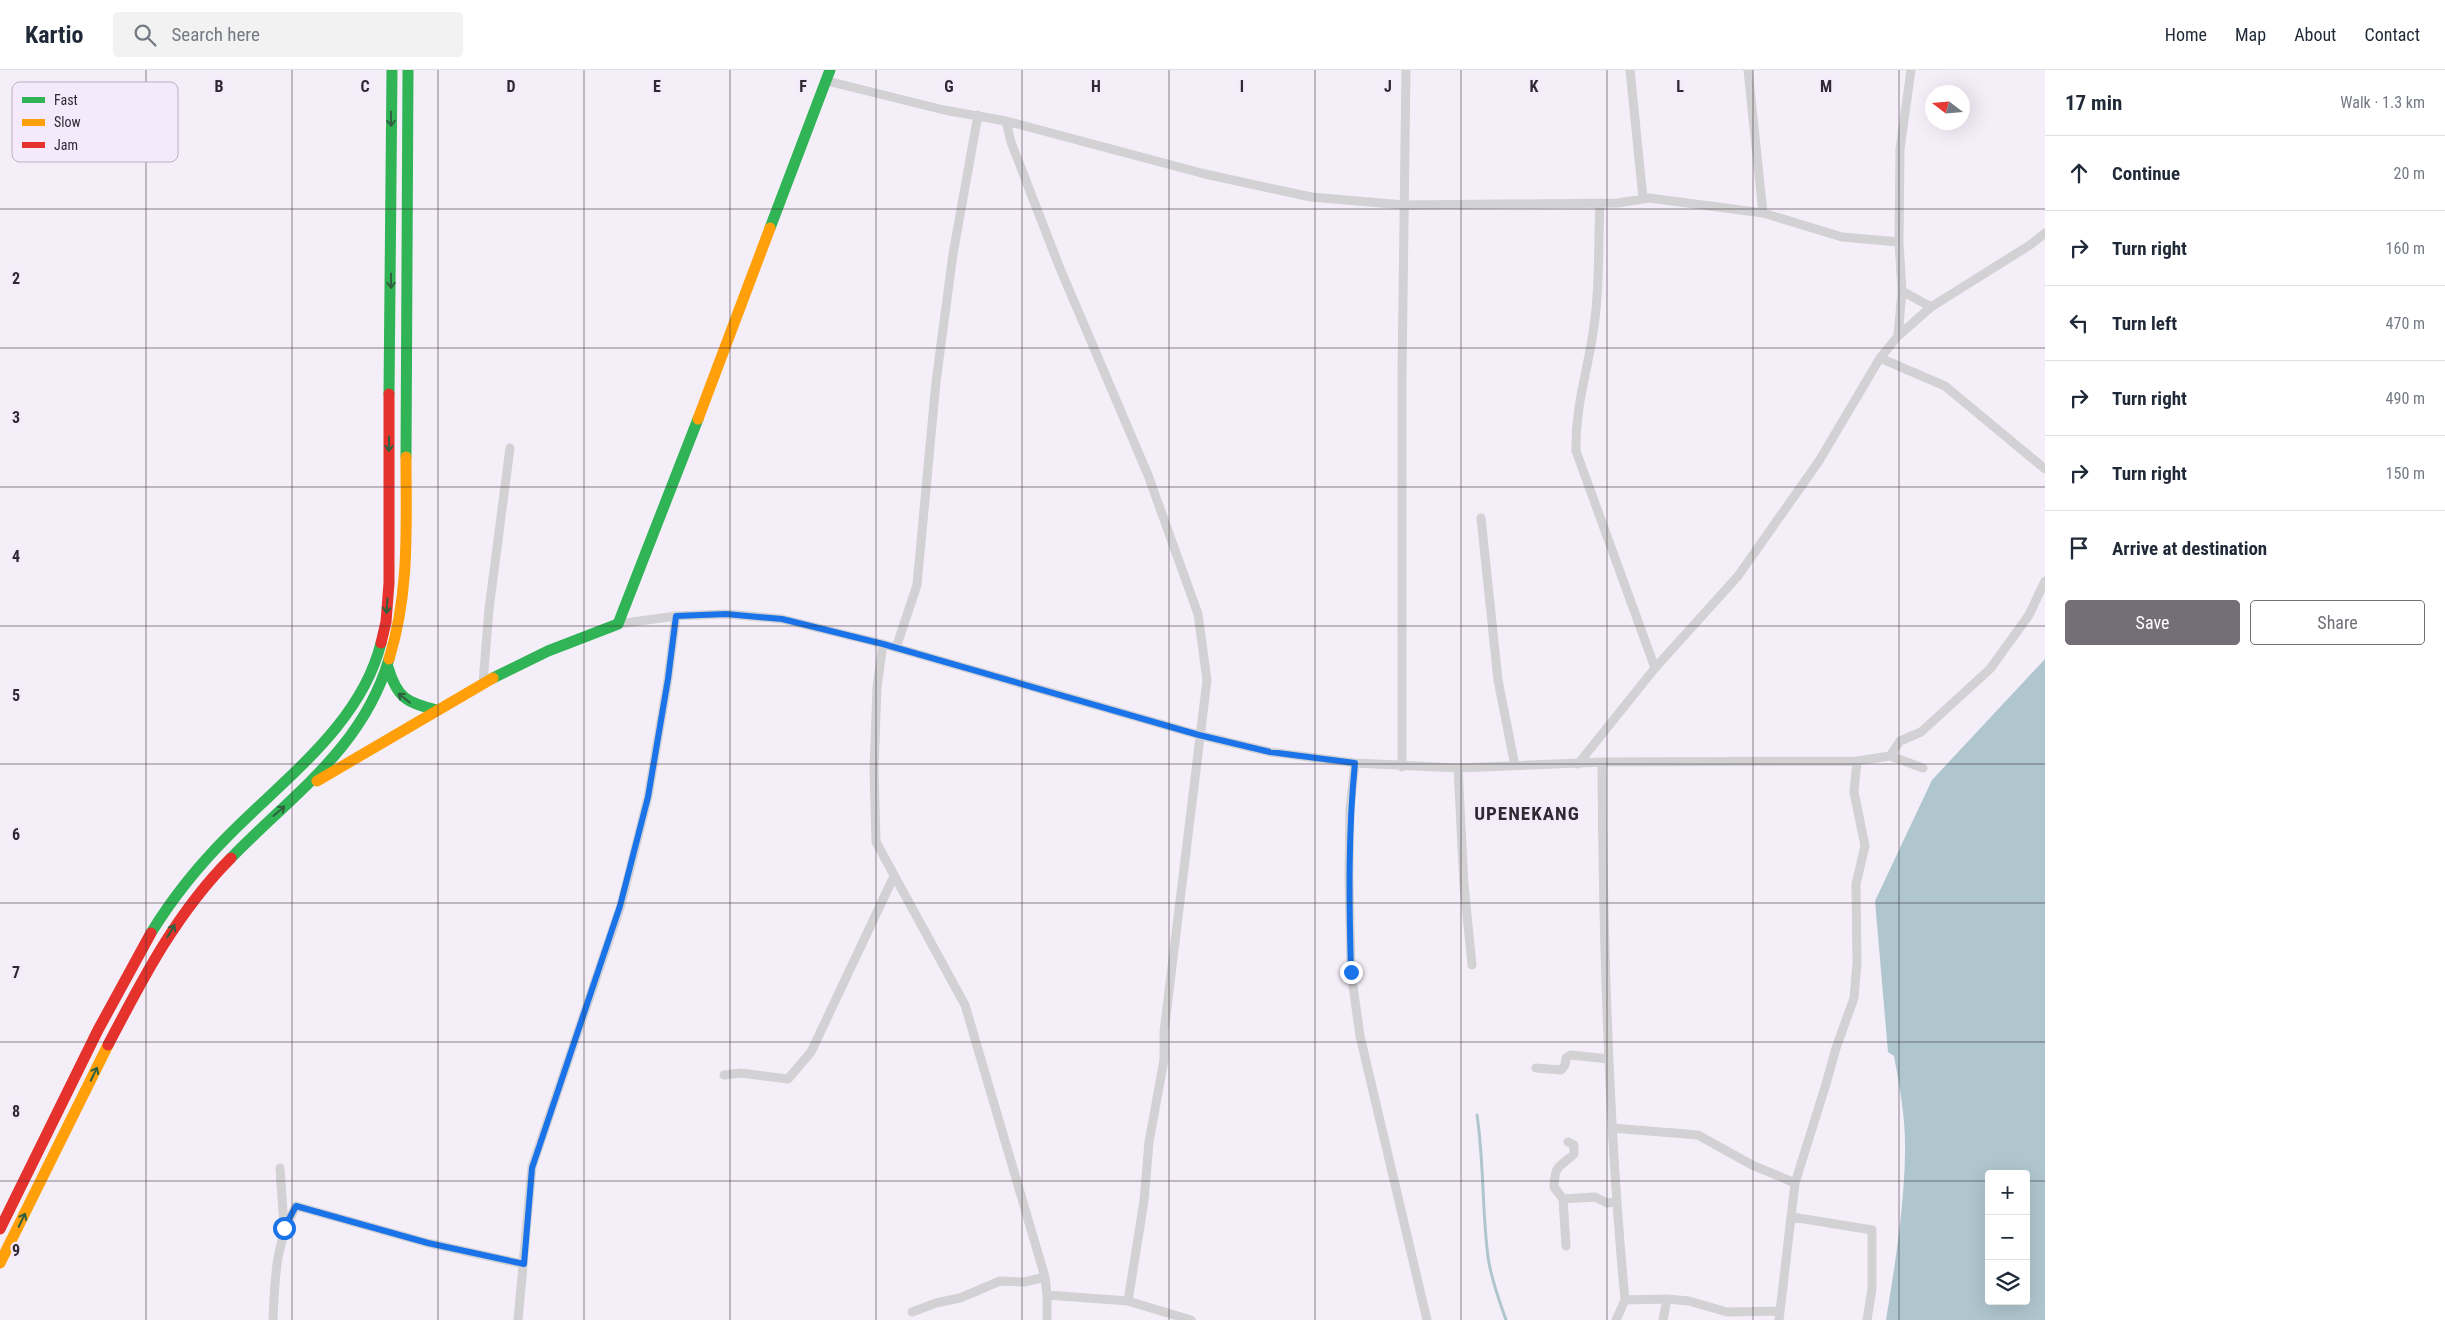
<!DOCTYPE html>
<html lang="en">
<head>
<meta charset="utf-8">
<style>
  body { margin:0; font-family:"Roboto Condensed",sans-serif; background:#f2f2f3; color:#1f2937 }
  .controls { position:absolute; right:15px; bottom:15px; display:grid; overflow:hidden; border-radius:5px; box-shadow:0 5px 20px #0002 }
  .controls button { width:45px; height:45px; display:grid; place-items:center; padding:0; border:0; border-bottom:1px solid #e0e1e3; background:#fff; color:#1f2937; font:25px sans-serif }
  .compass { position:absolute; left:1925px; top:15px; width:45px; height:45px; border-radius:50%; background:#fff; box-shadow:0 5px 20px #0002; rotate:286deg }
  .stop { position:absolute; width:15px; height:15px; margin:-11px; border:4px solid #1a73e8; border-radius:50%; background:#fff }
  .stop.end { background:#1a73e8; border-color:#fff; box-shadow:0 1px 5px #0008 }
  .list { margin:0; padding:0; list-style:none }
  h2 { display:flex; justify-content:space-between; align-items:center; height:65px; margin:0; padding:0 20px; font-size:21px }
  h2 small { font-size:16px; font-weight:400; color:#747a83 }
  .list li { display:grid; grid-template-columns:32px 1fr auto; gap:15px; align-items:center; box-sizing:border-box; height:75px; padding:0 20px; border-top:1px solid #e0e1e3 }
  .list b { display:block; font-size:19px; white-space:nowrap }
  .list em { font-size:16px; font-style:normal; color:#747a83 }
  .actions { display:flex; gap:10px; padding:15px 20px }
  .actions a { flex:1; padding:11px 0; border:1px solid #746f77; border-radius:5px; text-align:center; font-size:18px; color:#746f77 }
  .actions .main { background:#746f77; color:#fff }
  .icon { flex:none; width:28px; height:28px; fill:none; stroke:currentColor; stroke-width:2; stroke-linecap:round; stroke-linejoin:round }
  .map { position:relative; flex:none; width:2045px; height:1250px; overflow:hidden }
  header { display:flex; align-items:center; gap:30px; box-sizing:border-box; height:70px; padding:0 25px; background:#fff; border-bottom:1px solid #e0e1e3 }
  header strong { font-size:24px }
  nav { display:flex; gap:28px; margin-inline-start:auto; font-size:18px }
  .search { width:350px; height:45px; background:#f2f2f3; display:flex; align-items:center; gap:12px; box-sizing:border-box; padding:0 18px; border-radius:5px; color:#747a83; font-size:19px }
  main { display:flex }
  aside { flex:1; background:#fff }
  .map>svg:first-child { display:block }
  .water { fill:#afc6cf; fill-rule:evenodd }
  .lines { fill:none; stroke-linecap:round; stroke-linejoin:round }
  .stream { stroke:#afc6cf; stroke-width:3 }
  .street { stroke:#d2d1d3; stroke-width:9 }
  .fast { stroke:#30b455; stroke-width:11 }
  .slow { stroke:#ff9f0a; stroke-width:11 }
  .jam { stroke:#e5322d; stroke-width:11 }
  .oneway { stroke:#2f6140 }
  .route { stroke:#1a73e8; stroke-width:6 }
  .grid { fill:none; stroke:#2f2a32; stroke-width:1; stroke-opacity:0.55 }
  .labels { text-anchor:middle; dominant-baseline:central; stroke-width:4.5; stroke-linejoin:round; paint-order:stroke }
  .district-label { font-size:19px; font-weight:bold; letter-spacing:1px; fill:#2f2a32; stroke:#f5eafc }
  .key { fill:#f5eafc; stroke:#bab0bf; stroke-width:1 }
  .key-label { font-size:14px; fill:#2f2a32 }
  .grid-label { font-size:16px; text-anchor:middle; font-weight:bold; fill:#2f2a32; stroke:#f5eafc; stroke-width:4.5; stroke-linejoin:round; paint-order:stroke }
</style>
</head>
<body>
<header>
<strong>Kartio</strong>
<div class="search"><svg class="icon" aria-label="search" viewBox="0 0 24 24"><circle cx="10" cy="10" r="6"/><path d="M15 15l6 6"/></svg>Search here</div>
<nav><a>Home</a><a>Map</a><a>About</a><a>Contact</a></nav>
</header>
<main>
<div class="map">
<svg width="2045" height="1250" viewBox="0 0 2045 1250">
  <rect width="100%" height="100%" fill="#f4eef8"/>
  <path class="water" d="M2045 589V1250H1886C1895 1195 1904 1139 1905 1084 1906 1051 1900 1018 1894 986L1888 982 1875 831 1932 710ZM1989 1104H2026V1231H1989Z"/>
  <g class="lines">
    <path class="stream" d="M1477 1045C1484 1092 1482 1140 1488 1187 1491 1209 1499 1230 1506 1250"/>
    <path class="street" d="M1630 0 1643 128
      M1748 0 1763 143
      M1911 0 1900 79 1899 172 1902 221 1931 237
      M827 11 944 40 1006 51 1205 104 1311 127 1404 135 1618 133 1649 128 1763 143 1842 167 1899 172
      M1006 51 1011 72 1059 196 1148 405 1198 544 1207 610 1164 962V990L1149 1072 1144 1131 1128 1231
      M1600 133C1598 171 1600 210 1595 248 1590 295 1575 332 1576 381L1655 598
      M1898 266 1902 221
      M1880 288 1945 316 2045 399
      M1481 448 1498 610 1515 696
      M618 554 676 546 726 544 782 549 883 574 1199 665 1270 682 1355 693 1458 698 1602 692 1857 691 1890 686 1923 698
      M883 574 877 617 874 699 876 772 965 935 1045 1207 1047 1225V1250
      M896 578 917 515 936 312 953 184 978 45
      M483 613 489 539 510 378
      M1890 686 1900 671 1921 662 1990 599 2029 545 2045 511
      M1602 692C1603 871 1608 1051 1625 1230L1616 1250
      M1355 693 1350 739 1349 806 1351 902 1360 966 1427 1250
      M1578 694 1655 598 1738 506 1819 391 1880 288 1898 266 1931 237 2030 175 2045 163
      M1402 697V304L1406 0
      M1458 698 1464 815 1472 895
      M1536 998 1561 1000 1565 995 1566 988 1571 985 1609 989
      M724 1005 741 1003 788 1009 811 982 894 806
      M1612 1058 1698 1065 1752 1095 1795 1113
      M280 1098 284 1158
      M1563 1129 1554 1117C1555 1094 1559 1098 1574 1084V1075L1568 1072
      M1792 1147 1872 1160V1219L1867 1250
      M1566 1176 1563 1129 1595 1127 1607 1133 1617 1132
      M1047 1225 1128 1231 1191 1250
      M1625 1230 1667 1229 1689 1231 1727 1242 1780 1241
      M912 1242 936 1233 960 1228 1000 1211 1024 1212 1045 1207
      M273 1250C275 1207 275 1175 296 1136L428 1173 523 1194
      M518 1250 532 1097 621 835 648 727 668 609 676 546
      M1663 1250 1667 1229
      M1779 1250 1795 1113 1826 1014 1836 978 1854 928 1857 893 1856 814 1865 776 1854 722 1857 691"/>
    <path class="fast" d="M770 158 830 0
      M389 324 392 0
      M406 387 408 0
      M388 597C397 628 407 633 437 640
      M493 608 548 581 618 554 698 349
      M231 788C292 725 363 678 389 589
      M151 863C173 827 199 795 229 765 285 708 361 654 381 573"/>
    <path class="slow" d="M698 349 770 158
      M389 589C410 522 406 456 406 387
      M317 711 493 608
      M0 1193 108 975"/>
    <path class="jam" d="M381 573 386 552 389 513V324
      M108 975C143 908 177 842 231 788
      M0 1159 98 960 151 863"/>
  </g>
  <defs><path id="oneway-shaft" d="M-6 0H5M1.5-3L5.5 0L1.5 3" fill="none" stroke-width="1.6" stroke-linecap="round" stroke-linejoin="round" transform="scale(1.25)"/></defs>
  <g class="oneway">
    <use href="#oneway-shaft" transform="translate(391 49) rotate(90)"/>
    <use href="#oneway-shaft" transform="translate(391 211) rotate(90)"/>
    <use href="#oneway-shaft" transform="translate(389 374) rotate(91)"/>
    <use href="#oneway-shaft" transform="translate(387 536) rotate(94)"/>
    <use href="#oneway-shaft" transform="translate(404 628) rotate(-142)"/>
    <use href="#oneway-shaft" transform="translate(279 741) rotate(-41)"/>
    <use href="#oneway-shaft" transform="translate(171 861) rotate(-59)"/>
    <use href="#oneway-shaft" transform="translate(94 1004) rotate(-64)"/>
    <use href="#oneway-shaft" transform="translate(22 1150) rotate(-64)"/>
  </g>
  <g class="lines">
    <path class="route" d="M284 1158 296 1136 428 1173 524 1194 532 1098 620 836 648 727 668 609 676 546 726 544 782 549 883 574 1199 665 1270 682 1355 693C1348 763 1349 832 1351 902"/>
  </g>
  <path class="grid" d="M146 0V1250M292 0V1250M438 0V1250M584 0V1250M730 0V1250M876 0V1250M1022 0V1250M1169 0V1250M1315 0V1250M1461 0V1250M1607 0V1250M1753 0V1250M1899 0V1250M0 139H2045M0 278H2045M0 417H2045M0 556H2045M0 694H2045M0 833H2045M0 972H2045M0 1111H1989M2026 1111H2045"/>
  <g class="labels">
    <g class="district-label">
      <text x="1527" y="743">UPENEKANG</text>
    </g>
  </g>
  <rect x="12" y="12" width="166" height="80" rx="8" class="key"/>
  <rect x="22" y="27" width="23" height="6" fill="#30b455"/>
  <rect x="22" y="49" width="23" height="7" fill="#ff9f0a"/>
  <rect x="22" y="72" width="23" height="6" fill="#e5322d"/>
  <g class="key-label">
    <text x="54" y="35">Fast</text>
    <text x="54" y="57">Slow</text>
    <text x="54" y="80">Jam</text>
  </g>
  <g class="grid-label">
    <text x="219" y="22">B</text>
    <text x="365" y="22">C</text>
    <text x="511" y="22">D</text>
    <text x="657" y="22">E</text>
    <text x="803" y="22">F</text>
    <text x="949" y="22">G</text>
    <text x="1096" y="22">H</text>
    <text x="1242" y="22">I</text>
    <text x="1388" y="22">J</text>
    <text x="1534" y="22">K</text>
    <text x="1680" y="22">L</text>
    <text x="1826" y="22">M</text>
    <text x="16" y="214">2</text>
    <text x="16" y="353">3</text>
    <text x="16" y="492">4</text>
    <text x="16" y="631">5</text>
    <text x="16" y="770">6</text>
    <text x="16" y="908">7</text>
    <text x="16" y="1047">8</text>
    <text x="16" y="1186">9</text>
  </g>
</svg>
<div class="controls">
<button>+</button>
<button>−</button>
<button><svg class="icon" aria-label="layers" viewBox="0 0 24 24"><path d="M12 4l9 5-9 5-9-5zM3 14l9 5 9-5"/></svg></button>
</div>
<svg class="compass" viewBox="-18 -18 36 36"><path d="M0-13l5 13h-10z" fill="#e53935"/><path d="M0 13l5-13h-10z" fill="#747a83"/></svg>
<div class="stop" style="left:284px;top:1158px"></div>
<div class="stop end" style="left:1351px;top:902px"></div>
</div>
<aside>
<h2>17 min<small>Walk · 1.3 km</small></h2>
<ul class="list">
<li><svg class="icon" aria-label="ahead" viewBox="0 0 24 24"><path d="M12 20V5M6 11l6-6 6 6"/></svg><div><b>Continue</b></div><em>20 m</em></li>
<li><svg class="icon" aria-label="right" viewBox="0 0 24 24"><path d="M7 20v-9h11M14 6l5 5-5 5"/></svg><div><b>Turn right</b></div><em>160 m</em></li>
<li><svg class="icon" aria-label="left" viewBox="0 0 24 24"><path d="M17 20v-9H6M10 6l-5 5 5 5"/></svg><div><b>Turn left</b></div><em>470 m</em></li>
<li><svg class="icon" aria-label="right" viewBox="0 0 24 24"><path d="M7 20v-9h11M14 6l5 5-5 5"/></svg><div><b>Turn right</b></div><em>490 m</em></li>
<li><svg class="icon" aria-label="right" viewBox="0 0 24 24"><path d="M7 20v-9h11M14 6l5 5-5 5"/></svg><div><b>Turn right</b></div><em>150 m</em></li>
<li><svg class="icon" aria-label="arrive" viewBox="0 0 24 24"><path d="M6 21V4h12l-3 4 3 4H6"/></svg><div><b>Arrive at destination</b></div></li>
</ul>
<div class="actions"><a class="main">Save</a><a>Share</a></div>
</aside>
</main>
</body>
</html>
